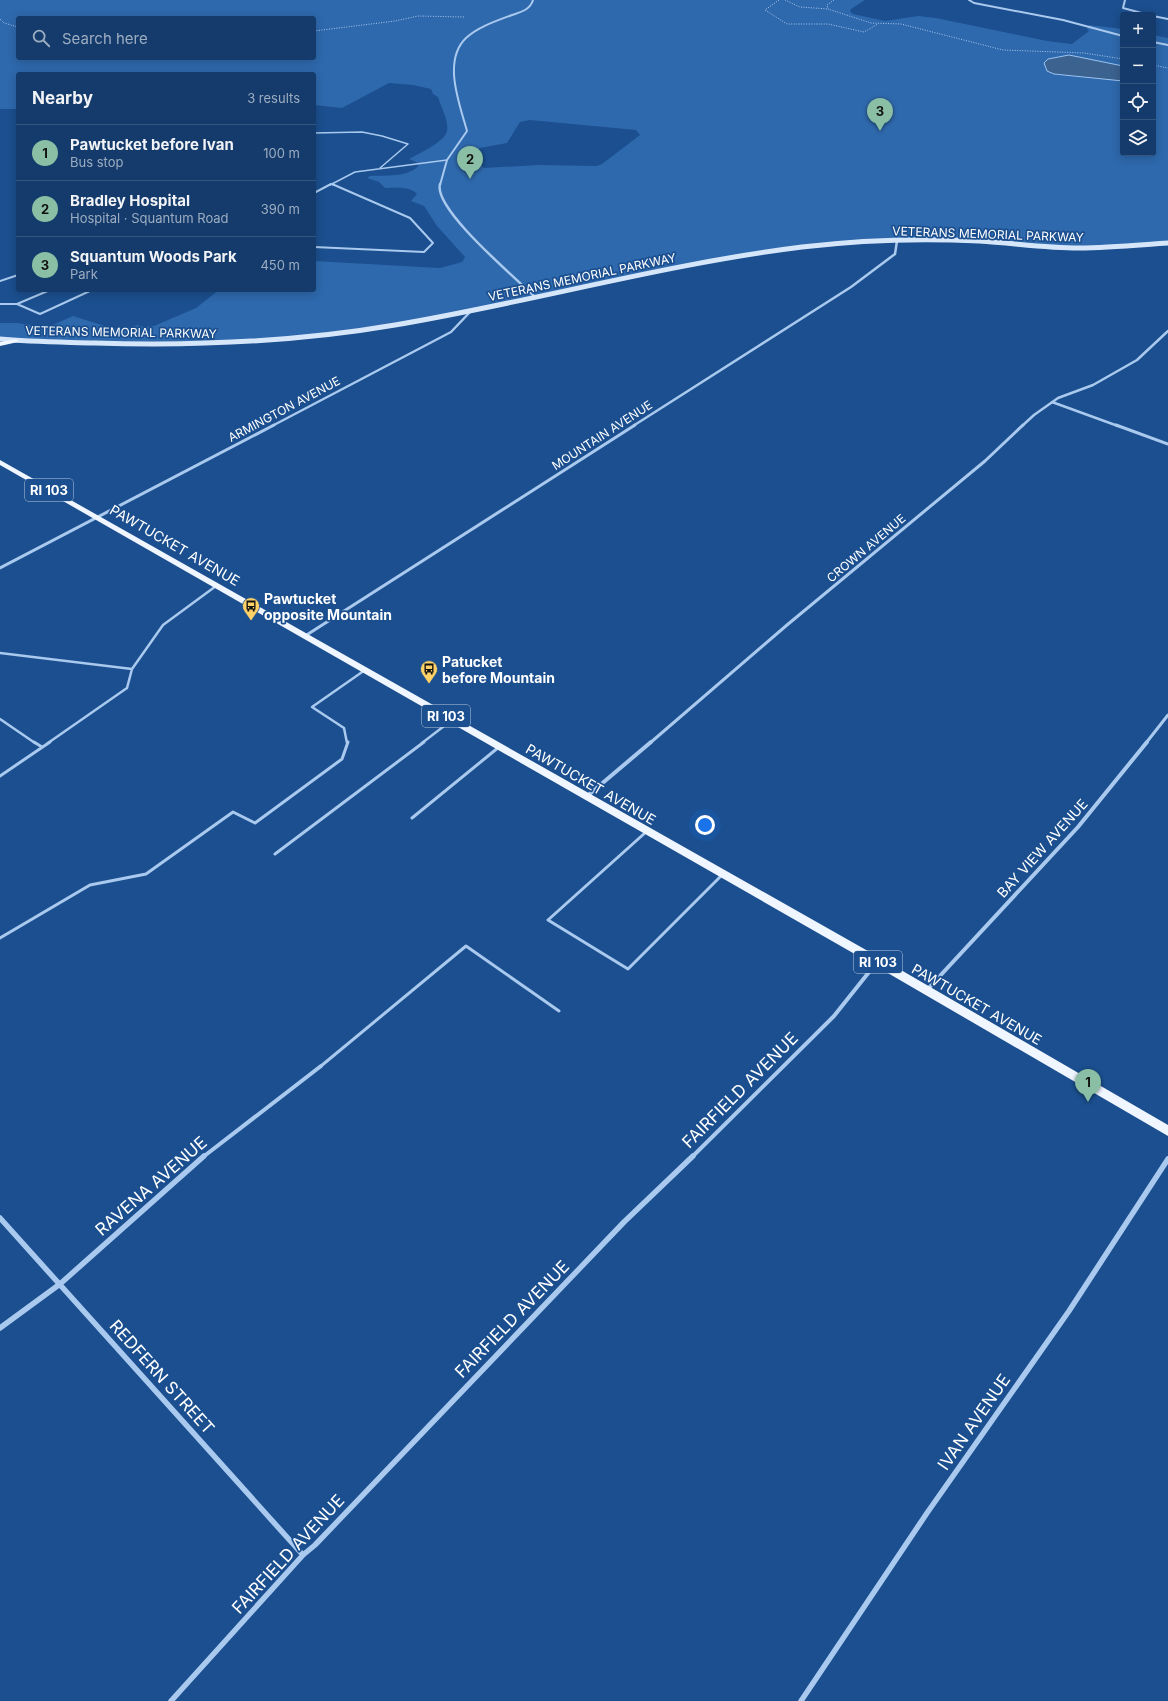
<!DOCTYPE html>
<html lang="en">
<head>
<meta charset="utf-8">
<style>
  body { margin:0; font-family:Inter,sans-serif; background:#214673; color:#f1f3f6 }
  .controls { position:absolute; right:12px; top:12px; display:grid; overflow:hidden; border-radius:4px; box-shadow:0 2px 10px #0003 }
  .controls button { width:36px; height:36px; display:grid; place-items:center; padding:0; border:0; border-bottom:1px solid #33557e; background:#143b6b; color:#f1f3f6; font:20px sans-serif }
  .you { position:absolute; left:705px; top:825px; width:14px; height:14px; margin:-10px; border:3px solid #fff; border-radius:50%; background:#1a73e8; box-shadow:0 0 0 6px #1a73e833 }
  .badge { display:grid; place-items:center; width:26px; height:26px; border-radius:50%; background:#8abfa5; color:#111; font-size:13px; font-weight:700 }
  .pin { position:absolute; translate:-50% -33px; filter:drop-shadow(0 1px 2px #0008) }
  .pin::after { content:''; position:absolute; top:21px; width:14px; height:12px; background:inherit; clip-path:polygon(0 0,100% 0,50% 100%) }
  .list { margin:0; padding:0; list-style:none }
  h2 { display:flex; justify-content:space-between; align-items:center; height:52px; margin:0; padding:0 16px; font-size:17px }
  h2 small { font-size:13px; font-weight:400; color:#9dadc1 }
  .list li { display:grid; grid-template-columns:26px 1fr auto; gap:12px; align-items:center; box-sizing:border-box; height:56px; padding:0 16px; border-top:1px solid #33557e }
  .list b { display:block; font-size:15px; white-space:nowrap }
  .list p { margin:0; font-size:13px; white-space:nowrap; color:#9dadc1 }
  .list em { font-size:13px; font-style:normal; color:#9dadc1 }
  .icon { flex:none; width:22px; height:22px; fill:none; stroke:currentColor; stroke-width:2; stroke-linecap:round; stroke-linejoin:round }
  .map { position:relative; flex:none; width:1168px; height:1701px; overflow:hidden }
  .search { position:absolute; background:#143b6b; box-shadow:0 2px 10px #0003; left:16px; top:16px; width:300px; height:44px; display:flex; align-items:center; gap:10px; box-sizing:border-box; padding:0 14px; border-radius:4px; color:#9dadc1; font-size:15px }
  .panel { position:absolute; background:#143b6b; box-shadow:0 2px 10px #0003; left:16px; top:72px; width:300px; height:220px; border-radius:4px }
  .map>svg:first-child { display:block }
  .green { fill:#2e69ad; fill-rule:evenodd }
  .water { fill:#3c6290; stroke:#9cc4f0 }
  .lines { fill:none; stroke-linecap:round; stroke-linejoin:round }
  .path { stroke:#a9c9ee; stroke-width:1; stroke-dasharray:1 1.5; stroke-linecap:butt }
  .service-far3 { stroke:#a9c9ee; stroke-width:1.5 }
  .service-far2 { stroke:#a9c9ee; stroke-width:2 }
  .service-far1 { stroke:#a9c9ee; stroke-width:2.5 }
  .service { stroke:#a9c9ee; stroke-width:3 }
  .minor-far4 { stroke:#a9c9ee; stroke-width:2 }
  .minor-far3 { stroke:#a9c9ee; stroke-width:2.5 }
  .minor-far2 { stroke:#a9c9ee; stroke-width:3 }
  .minor-far1 { stroke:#a9c9ee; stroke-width:4 }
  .minor { stroke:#a9c9ee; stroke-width:5.5 }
  .secondary { stroke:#d6e6fa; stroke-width:5 }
  .primary { fill:#f0f6ff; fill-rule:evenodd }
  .labels { text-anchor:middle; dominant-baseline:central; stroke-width:3.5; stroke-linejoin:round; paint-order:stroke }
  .far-street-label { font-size:12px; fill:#fff; stroke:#1b4f8f }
  .shield { fill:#1b4f8f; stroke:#bbcadd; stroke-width:1 }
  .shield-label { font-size:13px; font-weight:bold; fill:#fff }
  .street-label { font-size:14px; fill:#fff; stroke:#1b4f8f }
  .poi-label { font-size:14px; font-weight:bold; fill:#fff; stroke:#1b4f8f; text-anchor:start }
  .near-street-label { font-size:17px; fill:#fff; stroke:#1b4f8f }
</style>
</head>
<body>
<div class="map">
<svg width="1168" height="1701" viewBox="0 0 1168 1701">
  <rect width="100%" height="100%" fill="#1b4f8f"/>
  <path class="green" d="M0 0H865L851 9 850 11 853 14 885 21 918 16 936 18 1047 41 1072 44 1089 31 1087 29 1089 25 1123 29V153H1153V35L1168 38V244L1072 247 1016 243 902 241 835 244 723 260 423 320 259 341 52 342 0 337V323H17L39 326 53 325 73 316 111 328 124 329 137 325 144 327 154 326 196 308 219 290H314V261L440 268 462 262 465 257 437 226 424 206 411 201 417 194C410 186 395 188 385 188L379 182 367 178 370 176C385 175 409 178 419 165L416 162 409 159C418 154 445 142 447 131 449 121 441 107 438 97L433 94 431 89 413 85 389 83 342 108 314 105V74H18V109H0ZM18 18H314V58H18ZM530 120 636 130 640 135 602 164 597 166 539 165 484 168 477 162 468 157 480 148 507 143 520 122Z"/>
  <path class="water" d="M1069 55 1123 66V81L1054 74 1047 71 1044 63 1048 59Z"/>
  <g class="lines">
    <path class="path" d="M779 0 765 10 787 24H828L864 32 878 24
      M785 0 800 7 828 9
      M834 0 827 5 828 9 871 23 901 24 1003 50 1084 53 1123 59
      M0 19 4 23 18 27
      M314 31 395 21 418 16 464 17
      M1153 65 1168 68"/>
    <path class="service-far3" d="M314 133 362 132 382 136 408 144 380 168
      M332 184 333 185
      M330 185 355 172 447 160"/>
    <path class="service-far2" d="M314 193 331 184
      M314 247 424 252 433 243 410 218 332 184
      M0 281 18 275
      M0 304H17L40 314 92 290
      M17 304 50 290"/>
    <path class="service-far1" d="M0 653 132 669
      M0 719 35 743
      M48 743 127 688 132 669 163 625 216 586
      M347 743 344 728 312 707 365 670
      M422 743 452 720"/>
    <path class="service" d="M34 742 42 747
      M0 776 50 742
      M412 818 499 747
      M646 832 548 920 628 969 722 875
      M275 854 424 742
      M0 938 90 885 146 874 233 812 255 823 342 759 348 742
      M321 1066 466 946 559 1011"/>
    <path class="minor-far4" d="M969 0 974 3 1063 20 1123 36
      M1125 0 1123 8 1149 15
      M1153 16 1168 19
      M1153 42 1168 45
      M440 185 447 160 467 131C460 105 442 61 466 38 478 27 496 21 512 15 521 12 530 10 533 0"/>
    <path class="minor-far3" d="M440 184C433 209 516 278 535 297
      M1052 402 1118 426
      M272 426 451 332 471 311
      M633 426 851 287 895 254 897 241
      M1022 426 1034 415 1058 398 1093 385 1137 360 1168 331"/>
    <path class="minor-far2" d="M1116 425 1168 444
      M0 568 274 425
      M305 636 635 425
      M650 743 787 625 985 461 1023 425
      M1146 743 1168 715"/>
    <path class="minor-far1" d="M586 797 651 742
      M926 991 1078 827 1147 742
      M203 1157 321 1066
      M692 1157 834 1016 877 962"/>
    <path class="minor" d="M0 1218 303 1555
      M0 1328 60 1284 204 1156
      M171 1701 303 1555 315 1545 624 1222 693 1156
      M801 1701 927 1513 1069 1311 1168 1159"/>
    <path class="secondary" d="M0 339C31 342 63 342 95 343 195 346 296 342 395 325 531 302 665 264 802 247 860 240 920 238 979 241 1013 243 1046 248 1079 248 1109 248 1139 245 1168 243"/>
    <path class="primary" d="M16 339 19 341 18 342 0 346V342Z
      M0 460 882 959 1168 1125V1136L874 965 0 465Z"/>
  </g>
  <defs>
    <g id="bus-pin" transform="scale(0.9)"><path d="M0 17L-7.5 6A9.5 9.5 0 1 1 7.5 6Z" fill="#ffd166" stroke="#1b4f8f"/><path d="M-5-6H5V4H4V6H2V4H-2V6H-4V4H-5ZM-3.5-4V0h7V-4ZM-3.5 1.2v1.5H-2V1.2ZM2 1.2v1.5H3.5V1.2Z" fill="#111"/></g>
  </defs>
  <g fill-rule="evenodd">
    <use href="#bus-pin" x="251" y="606"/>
    <use href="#bus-pin" x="429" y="669"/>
  </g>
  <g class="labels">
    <g class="far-street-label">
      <text transform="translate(988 234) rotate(2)">VETERANS MEMORIAL PARKWAY</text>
      <text transform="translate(582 277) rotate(-12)">VETERANS MEMORIAL PARKWAY</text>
      <text transform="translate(121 332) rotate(1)">VETERANS MEMORIAL PARKWAY</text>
      <text transform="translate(284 409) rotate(-28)">ARMINGTON AVENUE</text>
      <text transform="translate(602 435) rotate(-33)">MOUNTAIN AVENUE</text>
      <text transform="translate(866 548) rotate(-40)">CROWN AVENUE</text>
    </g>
    <g class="shield">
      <rect x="25" y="479" width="48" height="22" rx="3"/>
      <rect x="422" y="705" width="48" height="22" rx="3"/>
      <rect x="854" y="951" width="48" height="22" rx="3"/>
    </g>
    <g class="shield-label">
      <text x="49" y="490">RI 103</text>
      <text x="446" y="716">RI 103</text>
      <text x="878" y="962">RI 103</text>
    </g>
    <g class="street-label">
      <text transform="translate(175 545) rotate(30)">PAWTUCKET AVENUE</text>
      <text transform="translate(591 784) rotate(30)">PAWTUCKET AVENUE</text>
      <text transform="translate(1042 848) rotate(-48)">BAY VIEW AVENUE</text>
      <text transform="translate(977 1004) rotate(30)">PAWTUCKET AVENUE</text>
    </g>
    <g class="poi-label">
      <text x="264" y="598">Pawtucket<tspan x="264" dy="16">opposite Mountain</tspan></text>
      <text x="442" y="661">Patucket<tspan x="442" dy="16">before Mountain</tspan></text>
    </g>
    <g class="near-street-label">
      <text transform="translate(740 1090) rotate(-45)">FAIRFIELD AVENUE</text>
      <text transform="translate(151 1186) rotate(-41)">RAVENA AVENUE</text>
      <text transform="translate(512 1319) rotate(-46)">FAIRFIELD AVENUE</text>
      <text transform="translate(162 1377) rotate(48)">REDFERN STREET</text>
      <text transform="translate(974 1422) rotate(-55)">IVAN AVENUE</text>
      <text transform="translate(288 1554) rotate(-47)">FAIRFIELD AVENUE</text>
    </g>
  </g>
</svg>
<div class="controls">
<button>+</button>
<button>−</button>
<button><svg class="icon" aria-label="locate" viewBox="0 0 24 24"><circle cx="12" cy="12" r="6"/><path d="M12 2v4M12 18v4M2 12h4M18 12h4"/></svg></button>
<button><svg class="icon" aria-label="layers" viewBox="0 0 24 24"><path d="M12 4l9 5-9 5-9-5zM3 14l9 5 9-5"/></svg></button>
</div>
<div class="you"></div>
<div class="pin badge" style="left:1088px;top:1102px">1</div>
<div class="pin badge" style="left:470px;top:179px">2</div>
<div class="pin badge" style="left:880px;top:131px">3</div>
<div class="search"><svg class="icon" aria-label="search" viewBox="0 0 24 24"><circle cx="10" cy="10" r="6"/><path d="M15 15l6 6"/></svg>Search here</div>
<section class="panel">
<h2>Nearby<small>3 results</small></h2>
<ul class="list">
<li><span class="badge">1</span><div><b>Pawtucket before Ivan</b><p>Bus stop</p></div><em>100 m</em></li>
<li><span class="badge">2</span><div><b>Bradley Hospital</b><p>Hospital · Squantum Road</p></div><em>390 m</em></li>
<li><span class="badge">3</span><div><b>Squantum Woods Park</b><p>Park</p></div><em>450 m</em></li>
</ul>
</section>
</div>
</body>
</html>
